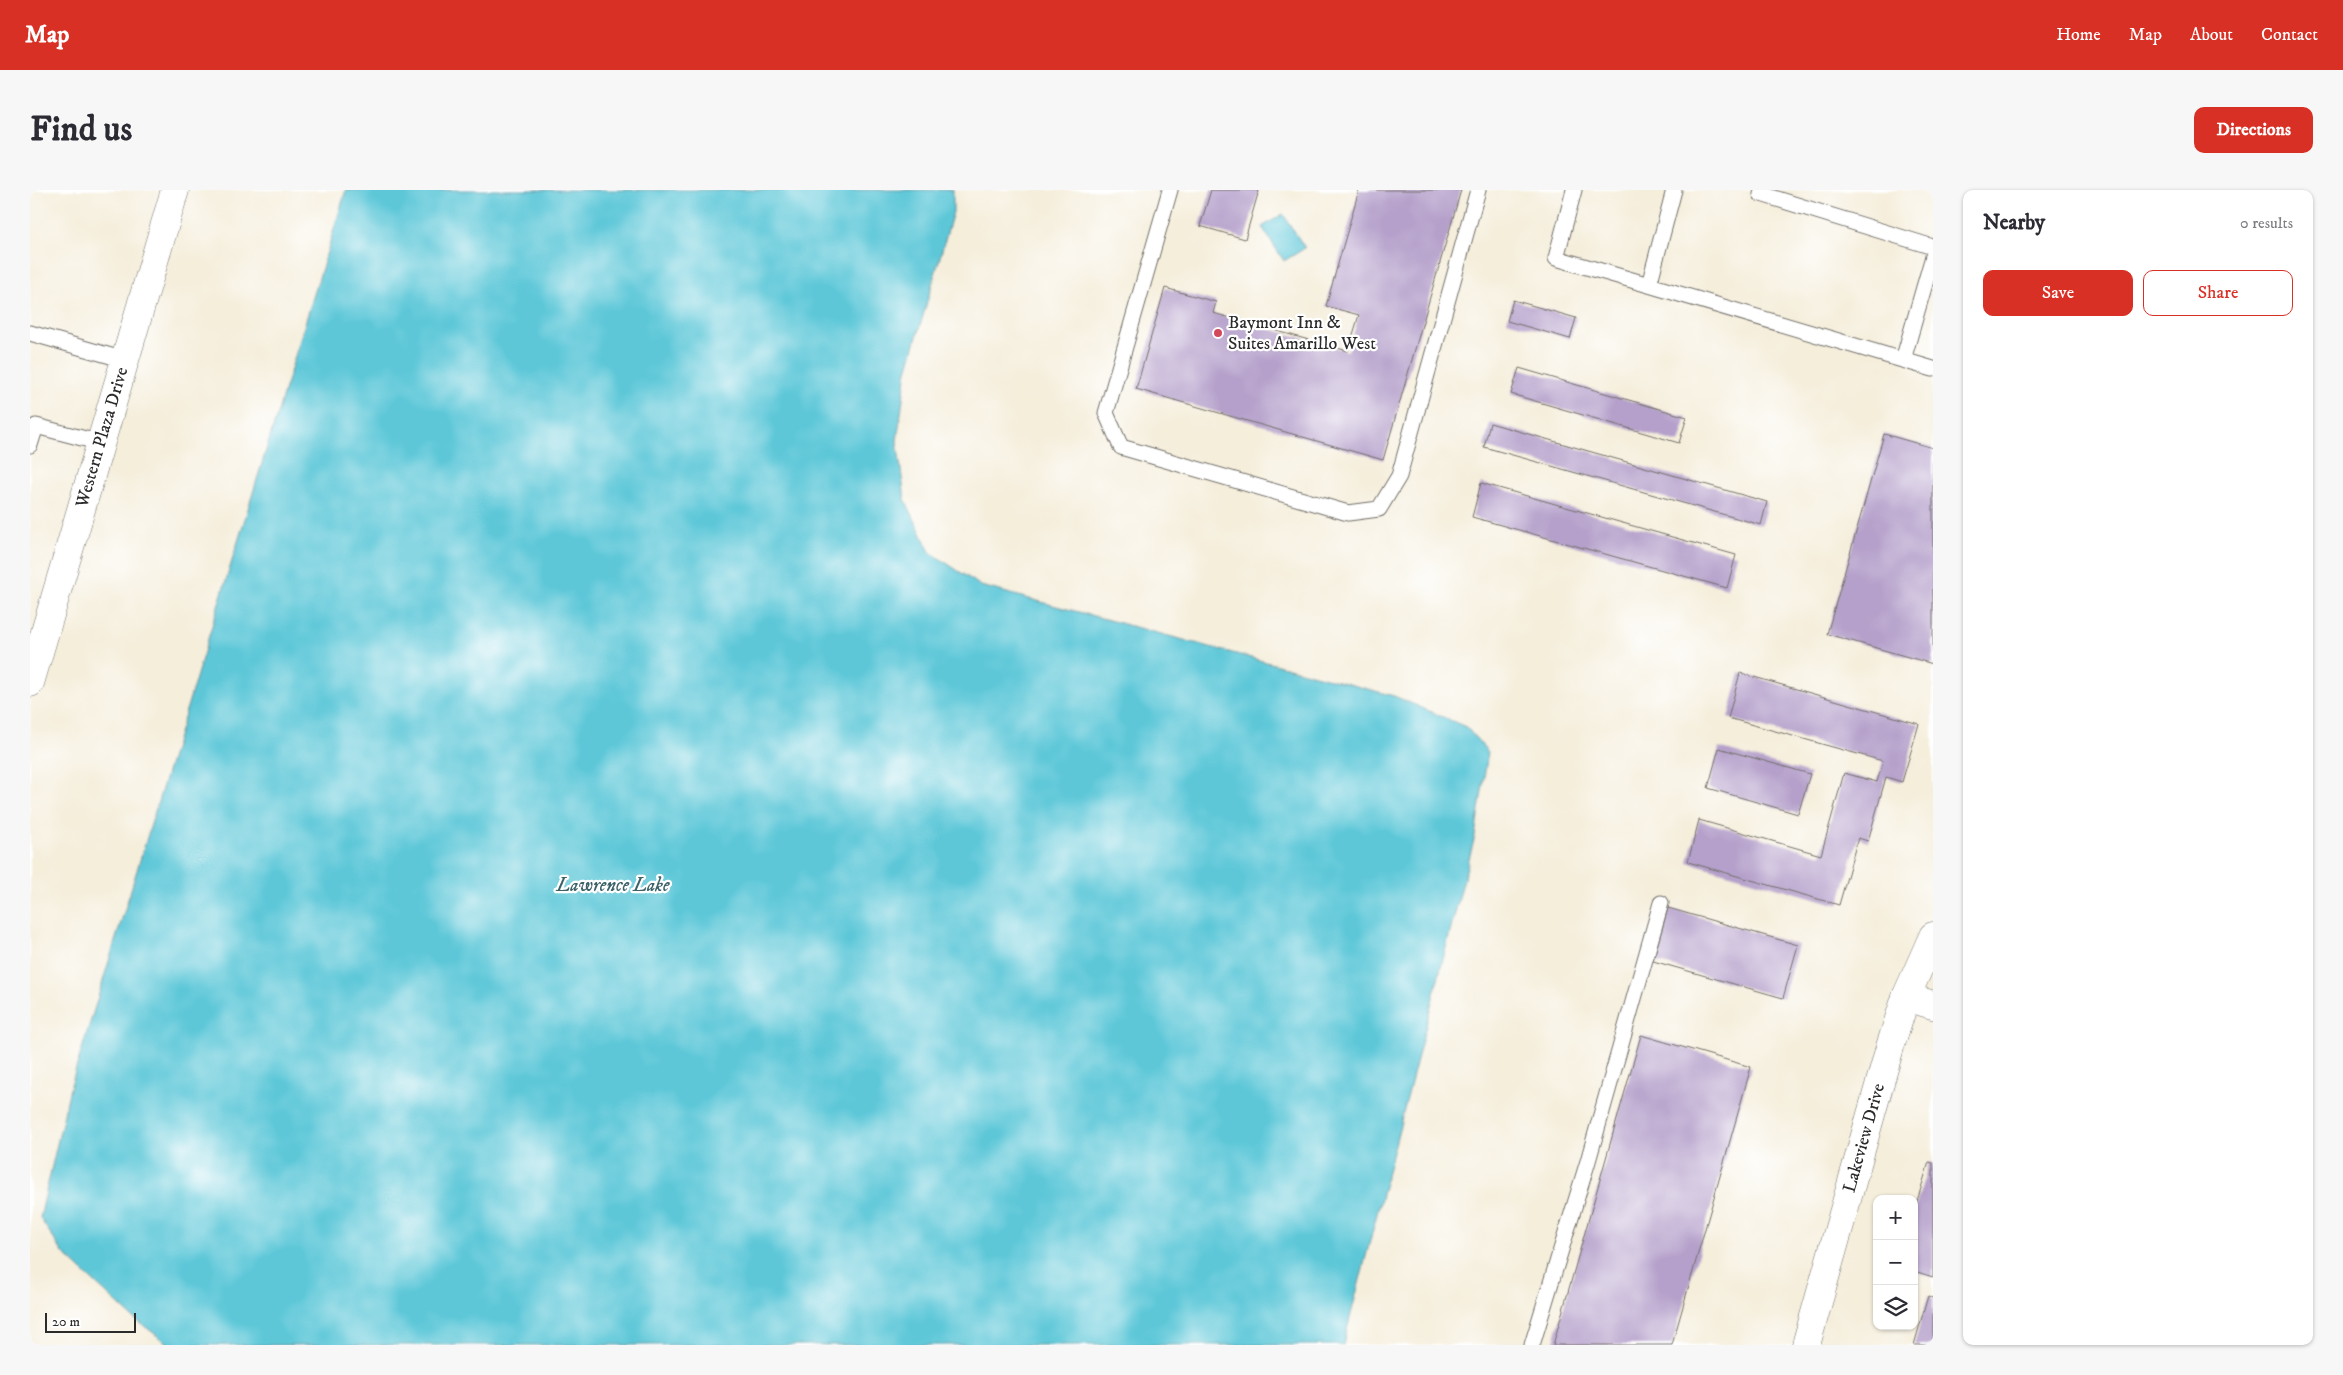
<!DOCTYPE html>
<html lang="en">
<head>
<meta charset="utf-8">
<style>
  body { margin:0; font-family:"IM FELL DW Pica",serif; background:#f7f7f7; color:#2b2b33 }
  .controls { position:absolute; right:15px; bottom:15px; display:grid; overflow:hidden; border-radius:10px; box-shadow:0 1px 4px #0004 }
  .controls button { width:45px; height:45px; display:grid; place-items:center; padding:0; border:0; border-bottom:1px solid #e1e1e2; background:#fff; color:#2b2b33; font:25px sans-serif }
  .scale { position:absolute; left:15px; bottom:12px; width:91px; box-sizing:border-box; padding-left:5px; border:2px solid #2b2b2b; border-top:0; font-size:14px; line-height:18px; white-space:nowrap; color:#2b2b2b; -webkit-text-stroke:4px #fff; paint-order:stroke }
  .list { margin:0; padding:0; list-style:none }
  h2 { display:flex; justify-content:space-between; align-items:center; height:65px; margin:0; padding:0 20px; font-size:21px }
  h2 small { font-size:16px; font-weight:400; color:#7c7c81 }
  .actions { display:flex; gap:10px; padding:15px 20px }
  .actions a { flex:1; padding:11px 0; border:1px solid #d93025; border-radius:10px; text-align:center; font-size:18px; color:#d93025 }
  .actions .main { background:#d93025; color:#fff }
  .icon { flex:none; width:28px; height:28px; fill:none; stroke:currentColor; stroke-width:2; stroke-linecap:round; stroke-linejoin:round }
  .map { position:relative; flex:none; width:1903px; height:1155px; overflow:hidden; border-radius:10px }
  header { display:flex; align-items:center; gap:30px; box-sizing:border-box; height:70px; padding:0 25px; background:#d93025; color:#fff }
  header strong { font-size:24px }
  nav { display:flex; gap:28px; margin-inline-start:auto; font-size:18px }
  .intro { display:flex; align-items:center; justify-content:space-between; box-sizing:border-box; height:120px; padding:0 30px }
  h1 { margin:0; font-size:35px }
  .button { padding:12px 22px; border-radius:10px; background:#d93025; color:#fff; font-size:18px; font-weight:700 }
  main { display:flex; gap:30px; padding:0 30px }
  aside { flex:1; background:#fff; border-radius:10px; box-shadow:0 1px 4px #0004 }
  .map>svg:first-child { display:block }
  .water { fill:#5dc7d8; stroke:#447982 }
  .building { fill:#b5a0cb }
  .lines { fill:none; stroke-linecap:round; stroke-linejoin:round }
  .service-casing { stroke:#726f69; stroke-width:17 }
  .minor-casing { stroke:#726f69; stroke-width:29 }
  .tertiary-casing { stroke:#726f69; stroke-width:29 }
  .service { stroke:#fff; stroke-width:15 }
  .minor { stroke:#fff; stroke-width:28 }
  .tertiary { stroke:#fff; stroke-width:28 }
  .poi-dot { fill:#d1495b; stroke:#fff; stroke-width:2 }
  .labels { text-anchor:middle; dominant-baseline:central; stroke-width:4.5; stroke-linejoin:round; paint-order:stroke }
  .poi-label { font-size:18px; fill:#2b2b2b; stroke:#fff; text-anchor:start }
  .street-label { font-size:18px; fill:#2b2b2b; stroke:#fff }
  .water-label { font-size:19px; font-style:italic; fill:#3c6268; stroke:#fff }
</style>
</head>
<body>
<header>
<strong>Map</strong>
<nav><a>Home</a><a>Map</a><a>About</a><a>Contact</a></nav>
</header>
<div class="intro"><h1>Find us</h1><a class="button">Directions</a></div>
<main>
<div class="map">
<svg width="1903" height="1155" viewBox="0 0 1903 1155">
  <rect width="100%" height="100%" fill="#fff"/>
  <filter id="ink" filterUnits="userSpaceOnUse"><feTurbulence type="fractalNoise" baseFrequency=".02" numOctaves="2"/><feDisplacementMap in="SourceGraphic" scale="10" xChannelSelector="R" yChannelSelector="G"/><feConvolveMatrix kernelMatrix="1 2 1 2 8 2 1 2 1" color-interpolation-filters="sRGB"/></filter>
  <filter id="wash" filterUnits="userSpaceOnUse"><feTurbulence type="fractalNoise" baseFrequency=".0096" numOctaves="4" result="noise"/><feDisplacementMap in="SourceGraphic" scale="20" xChannelSelector="R" yChannelSelector="G"/><feGaussianBlur stdDeviation="1.12" result="paint"/><feColorMatrix in="noise" values="0 0 0 0 0 0 0 0 0 0 0 0 0 0 0 0 0 1.4 0 .05"/><feComposite in="paint" operator="in"/></filter>
  <g filter="url(#wash)">
    <rect width="100%" height="100%" fill="#f5eedb"/>
    <path class="water" d="M316 0H923V22L877 181 867 251 875 309 900 362 951 396 1364 506 1436 537 1458 562 1445 646 1313 1155H140L102 1127 33 1063 10 1028 40 898Z
      M1253 24 1275 58 1254 71 1232 37Z"/>
    <g id="blocks">
      <path class="building" d="M1181 0H1229L1215 49 1170 36Z
        M1329 0H1431L1353 270 1106 199 1135 98 1186 112 1183 123 1318 161 1329 125 1296 116Z
        M1483 110 1546 128 1540 149 1477 131Z
        M1489 178 1657 227 1649 253 1481 204Z
        M1460 233 1737 312 1731 335 1454 257Z
        M1854 244 1903 258V474L1797 444Z
        M1451 293 1706 365 1697 398 1442 327Z
        M1710 483 1889 534 1872 592 1856 587 1838 651 1828 648 1809 715 1658 672 1669 630 1791 665 1814 583 1847 592 1853 571 1698 528Z
        M1689 558 1780 584 1768 624 1678 598Z
        M1638 718 1768 755 1753 808 1623 771Z
        M1611 845 1721 877 1642 1155H1523Z
        M1899 972 1903 973V1087L1884 1081V1021Z
        M1898 1106 1903 1108V1155H1884Z"/>
    </g>
  </g>
  <g filter="url(#ink)">
    <use href="#blocks" fill-opacity="0" stroke="#726f69" stroke-width="1"/>
    <g class="lines">
      <g class="service-casing">
        <path id="service" d="M1140 0 1076 223 1091 257 1318 323 1349 319 1369 286 1448 0
          M1544 0 1526 68 1619 95 1644 0
          M1733 0 1731 4 1903 57
          M1619 95 1903 179
          M0 143 95 170
          M1873 170 1903 66
          M0 255 6 236 71 253
          M1502 1155 1558 971 1631 713"/>
      </g>
      <g class="minor-casing">
        <g id="minor">
          <path d="M1876 807 1903 815"/>
          <path id="s1" d="M1776 1155 1860 857 1876 807 1903 746"/>
        </g>
      </g>
      <g class="tertiary-casing">
        <g id="tertiary">
          <path id="s2" d="M0 493 145 0"/>
        </g>
      </g>
      <use href="#service" class="service"/>
      <use href="#minor" class="minor"/>
      <use href="#tertiary" class="tertiary"/>
    </g>
  </g>
  <circle class="poi-dot" cx="1188" cy="143" r="5"/>
  <g class="labels">
    <g class="poi-label">
      <text x="1198" y="133">Baymont Inn &amp;<tspan x="1198" dy="21">Suites Amarillo West</tspan></text>
    </g>
    <g class="street-label">
      <text stroke="none"><textPath href="#s2" startOffset="256">Western Plaza Drive</textPath></text>
      <text stroke="none"><textPath href="#s1" startOffset="215">Lakeview Drive</textPath></text>
    </g>
    <g class="water-label">
      <text x="583" y="695">Lawrence Lake</text>
    </g>
  </g>
</svg>
<div class="controls">
<button>+</button>
<button>−</button>
<button><svg class="icon" aria-label="layers" viewBox="0 0 24 24"><path d="M12 4l9 5-9 5-9-5zM3 14l9 5 9-5"/></svg></button>
</div>
<div class="scale">20 m</div>
</div>
<aside>
<h2>Nearby<small>0 results</small></h2>
<ul class="list">
</ul>
<div class="actions"><a class="main">Save</a><a>Share</a></div>
</aside>
</main>
</body>
</html>
